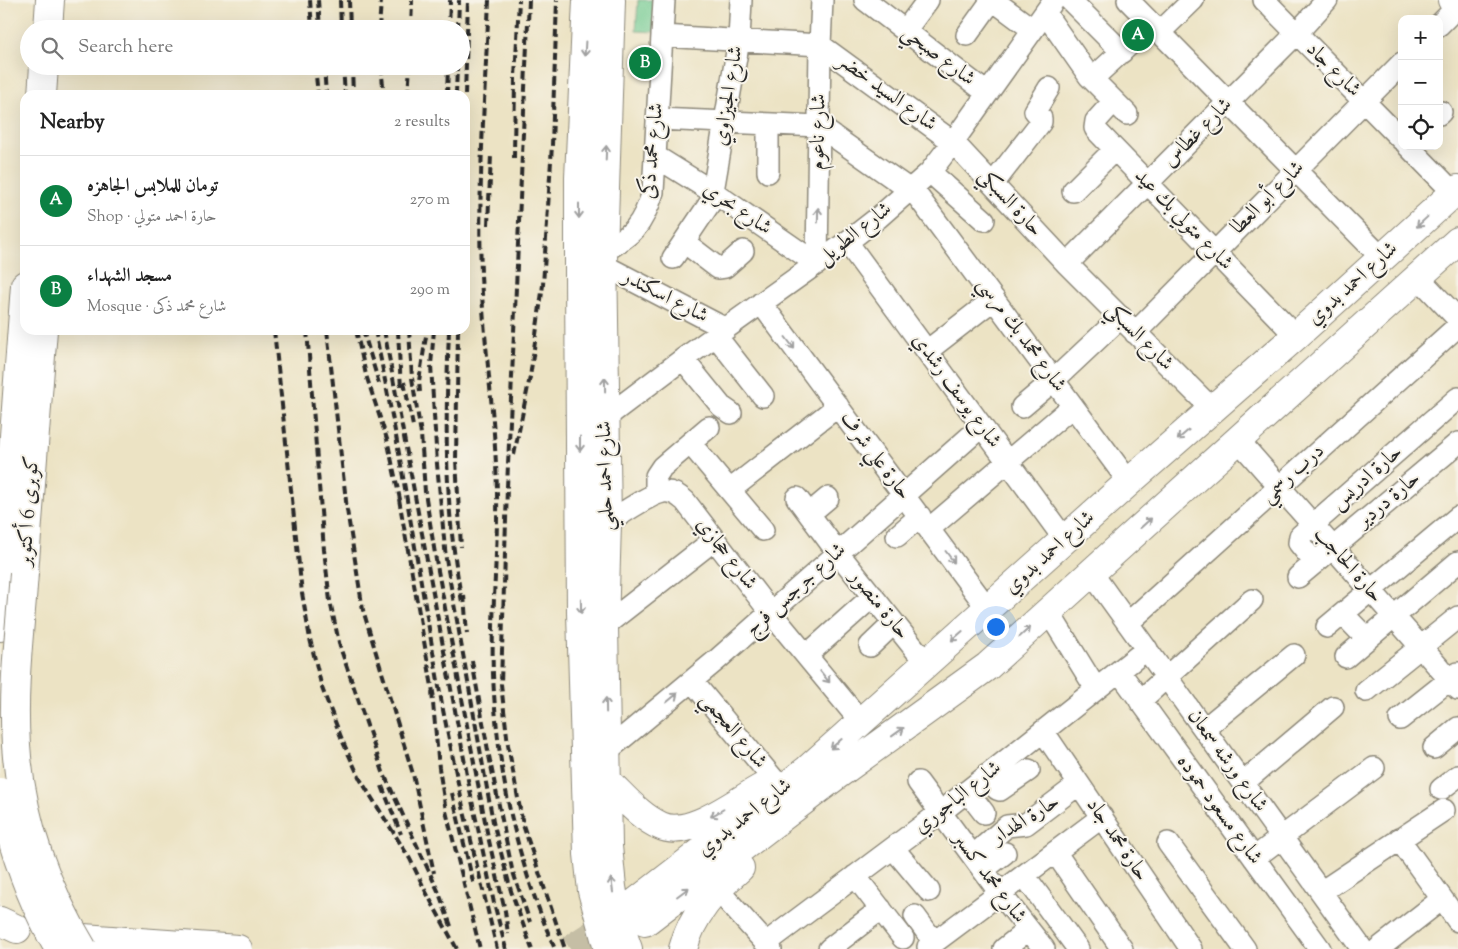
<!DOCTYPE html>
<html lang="en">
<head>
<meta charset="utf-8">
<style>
  body { margin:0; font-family:"Sorts Mill Goudy",Amiri,serif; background:#f6f6f6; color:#222 }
  .controls { position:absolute; right:15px; top:15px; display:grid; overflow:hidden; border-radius:10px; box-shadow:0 5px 20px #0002 }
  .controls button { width:45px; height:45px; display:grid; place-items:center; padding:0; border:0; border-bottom:1px solid #e0e0e0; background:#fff; color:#222; font:25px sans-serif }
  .you { position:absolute; left:995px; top:626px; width:18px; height:18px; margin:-12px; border:4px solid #fff; border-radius:50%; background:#1a73e8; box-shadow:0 0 0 8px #1a73e833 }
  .badge { display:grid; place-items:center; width:32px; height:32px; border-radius:50%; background:#0b8043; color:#fff; font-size:16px; font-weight:700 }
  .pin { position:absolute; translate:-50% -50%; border:2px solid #fff; box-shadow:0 1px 5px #0006 }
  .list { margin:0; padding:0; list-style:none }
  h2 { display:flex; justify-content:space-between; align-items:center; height:65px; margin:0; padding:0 20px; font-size:21px }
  h2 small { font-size:16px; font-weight:400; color:#767676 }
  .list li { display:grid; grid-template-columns:32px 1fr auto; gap:15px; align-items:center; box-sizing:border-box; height:90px; padding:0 20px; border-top:1px solid #e0e0e0 }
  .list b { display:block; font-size:19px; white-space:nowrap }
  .list p { margin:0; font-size:16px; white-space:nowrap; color:#767676 }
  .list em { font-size:16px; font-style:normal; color:#767676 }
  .icon { flex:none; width:28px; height:28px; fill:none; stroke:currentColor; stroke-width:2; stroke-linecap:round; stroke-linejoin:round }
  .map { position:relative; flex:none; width:1458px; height:949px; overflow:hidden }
  .search { position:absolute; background:#fff; box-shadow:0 5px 20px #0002; left:20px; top:20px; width:450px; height:55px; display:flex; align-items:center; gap:12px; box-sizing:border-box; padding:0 18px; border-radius:28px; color:#767676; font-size:19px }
  .panel { position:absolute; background:#fff; box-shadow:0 5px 20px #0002; left:20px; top:90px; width:450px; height:245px; border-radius:15px }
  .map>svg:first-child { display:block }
  .green { fill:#71ca91; stroke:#4e7a5e }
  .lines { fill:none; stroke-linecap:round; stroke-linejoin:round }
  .major-tunnel { stroke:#c5bea5; stroke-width:28; stroke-dasharray:28 14; stroke-linecap:butt }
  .minor-casing { stroke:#8c8778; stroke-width:24 }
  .major-casing { stroke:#8c8778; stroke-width:30 }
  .highway-casing { stroke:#8c8778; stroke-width:30 }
  .minor { stroke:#fff; stroke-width:21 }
  .major { stroke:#fff; stroke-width:28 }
  .highway { stroke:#fff; stroke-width:28 }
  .rail { stroke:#2b2b2b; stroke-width:4; stroke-dasharray:8 4; stroke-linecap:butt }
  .highway-bridge-casing { stroke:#8c8778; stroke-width:30; stroke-linecap:butt }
  .highway-bridge { stroke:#fff; stroke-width:28 }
  .oneway { stroke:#a0a0a0 }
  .labels { text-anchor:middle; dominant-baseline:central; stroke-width:4; stroke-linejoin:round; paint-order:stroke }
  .street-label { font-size:21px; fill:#2b2b2b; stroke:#f7f3e8 }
</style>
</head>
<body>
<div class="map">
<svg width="1458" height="949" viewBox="0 0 1458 949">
  <rect width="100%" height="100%" fill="#f7f3e8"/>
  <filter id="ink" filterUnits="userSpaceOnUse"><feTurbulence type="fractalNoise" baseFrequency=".02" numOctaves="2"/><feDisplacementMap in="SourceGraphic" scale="10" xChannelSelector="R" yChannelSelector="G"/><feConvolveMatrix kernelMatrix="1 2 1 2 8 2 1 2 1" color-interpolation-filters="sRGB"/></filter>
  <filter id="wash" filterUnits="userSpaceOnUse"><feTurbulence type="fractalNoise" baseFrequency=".0096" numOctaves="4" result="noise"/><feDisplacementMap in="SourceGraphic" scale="20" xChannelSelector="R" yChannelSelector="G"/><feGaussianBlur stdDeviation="1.12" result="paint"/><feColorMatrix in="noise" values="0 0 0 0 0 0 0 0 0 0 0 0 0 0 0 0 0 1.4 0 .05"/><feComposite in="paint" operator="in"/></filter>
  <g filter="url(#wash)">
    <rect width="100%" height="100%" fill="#ece3c4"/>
    <path class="green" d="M638 0H659L657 32 636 31Z"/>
  </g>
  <g filter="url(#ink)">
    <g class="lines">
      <path class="major-tunnel" d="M570 949 595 933 619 915"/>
      <g class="minor-casing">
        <path id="minor" d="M865 0 987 93
          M993 0 1032 29
          M1070 0 1122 52
          M1128 0 1382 258
          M1264 0 1402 140
          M1045 13 1089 76 1127 114
          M1439 25 1458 6
          M905 31 928 0
          M1160 32 1193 0
          M967 35 992 0
          M662 36 820 45 953 142 1067 264 1212 409
          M1092 79 1152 24
          M1114 101 1096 121 1095 128 1097 131 1296 336
          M1439 114 1441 112
          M657 119 819 126 910 190 919 198 1129 482
          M1408 146 1454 193
          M655 156 716 194 817 264
          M768 172V124
          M930 172 984 220
          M993 184 1041 122V118L1035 111 1049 88
          M713 191 739 40 741 0
          M1073 191 1114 150
          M684 242 718 268 725 267 743 251
          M847 242 1065 540
          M603 252C633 234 642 227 653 192L664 0
          M673 258 716 194
          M817 264 820 45 822 0
          M1067 264 1297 33 1327 0
          M603 265 726 329
          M1418 277 1458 319
          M761 303 988 609
          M1135 333 1402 63
          M716 336 763 396
          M927 351 994 299
          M683 359 721 406 731 413
          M1022 407 1054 380 1121 317
          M605 418 683 359 847 242 879 217 930 172 953 142 1054 0
          M1238 440 1458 689
          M690 443 763 530
          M730 490 838 406
          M656 494V476L662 467 709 427
          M797 498 838 553 926 663
          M809 514 828 498
          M607 523C620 515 650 494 663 492 672 491 678 495 685 501L771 613 861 722
          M929 529 1073 406
          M897 536 920 516
          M1315 563 1299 543 1300 536 1458 398
          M1091 572 1362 949
          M1298 577 1458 443
          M1048 611 1096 689
          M1343 614 1367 639
          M1128 623 1458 326
          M604 626 714 540
          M1327 627 1458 517
          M870 646 894 623
          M807 655 873 596
          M1346 657 1458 562
          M1119 671 1320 949
          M692 681 775 781
          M1366 691 1458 617
          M1140 701 1252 600
          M1400 719 1458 673
          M1204 729 1294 655
          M1043 731 1191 949
          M1434 748 1458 728
          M607 751 718 659 982 426
          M987 775 997 789 1000 790 1029 770
          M918 782 1000 893 1044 949
          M1243 783 1333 707
          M1441 789 1458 776
          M967 791 984 813
          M1399 839 1458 921
          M1168 843 1245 949
          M893 848 929 891
          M1055 852 1122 949
          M973 856 1007 826 1026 824 1079 784
          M1254 858 1374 768
          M983 870 1005 853
          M1024 875 1078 949
          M855 876 903 938
          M717 889 771 949
          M1321 892 1444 810
          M915 916 934 942
          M766 943 941 812 1147 649
          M928 947 1102 817
          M829 949 881 909
          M1004 949 1028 930
          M1378 949 1442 899"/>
      </g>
      <g class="major-casing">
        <path id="major" d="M587 0 579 178V273L581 612 588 854 592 891 608 949
          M611 0 603 252 607 523 604 626 608 846 612 887 617 918 628 949
          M1452 0 1458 4
          M607 781C623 796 640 817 661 826 690 839 736 801 763 787
          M632 905 808 769 1129 482 1296 336 1458 189
          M0 921 17 929
          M645 922 836 776 988 666 1458 241
          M83 938 238 949
          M683 949C692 914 714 891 740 868"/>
      </g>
      <g class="highway-casing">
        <path id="highway" d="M48 29 50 0
          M42 95 44 66
          M24 573 43 330
          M0 627 25 285"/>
      </g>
      <use href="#minor" class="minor"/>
      <use href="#major" class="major"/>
      <use href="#highway" class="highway"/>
      <path class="rail" d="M310 0 312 29
        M318 0 320 29
        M340 0 341 29
        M349 0 350 29
        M489 0C485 91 478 183 481 274 484 348 496 422 497 495 498 555 491 614 493 674 497 772 516 859 555 949
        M529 0 507 487 501 684 508 745 523 825 565 949
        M379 29 381 0
        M411 29 412 0
        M449 29 450 0
        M458 29 459 0
        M315 66 318 95
        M324 66 326 95
        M343 66 345 95
        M352 66 353 95
        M381 66 384 95
        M408 95 410 66
        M447 95 448 66
        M456 95 457 66
        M465 95 468 0
        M514 158 515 78 519 0
        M488 225 491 155
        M274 330 302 593 310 639 322 688 343 742 360 779 410 859 426 892 457 949
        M307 330 324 550 330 601 340 647 383 772 439 893 452 929
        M327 330 347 510 363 610 413 774 434 873
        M356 330 366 375 387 439 401 504
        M363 330 380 387
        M375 330 396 436 443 710 463 807 497 949
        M384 330 471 796 494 903 506 949
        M398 330 401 390
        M409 330 412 378 421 434 425 492 436 560 487 832 505 911 508 934
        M434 330 431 365 437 464 446 559 493 822 511 891 532 949
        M449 330C447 386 445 443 449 499 451 533 456 568 462 602
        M458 330 456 460 461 547
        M404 382 413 426
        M420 392 419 381 427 330
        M514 455 530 377 543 285 552 145 557 0
        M399 499 434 698
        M464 595 467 634
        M472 661 489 756 512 869 530 922
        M432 692 439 768 446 811 480 949
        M382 786 401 834
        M452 793 474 886"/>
      <g class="highway-bridge-casing">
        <path id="highway-bridge" d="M24 573C20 630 12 688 16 745 21 817 45 887 83 949
          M0 792C12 847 30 900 59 949"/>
      </g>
      <use href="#highway-bridge" class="highway-bridge"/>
    </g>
    <defs><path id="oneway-shaft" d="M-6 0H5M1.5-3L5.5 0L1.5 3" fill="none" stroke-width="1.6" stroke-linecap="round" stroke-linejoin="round" transform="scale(1.25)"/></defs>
    <g class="oneway">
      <use href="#oneway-shaft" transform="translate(585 49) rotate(93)"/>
      <use href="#oneway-shaft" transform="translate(606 153) rotate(-88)"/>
      <use href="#oneway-shaft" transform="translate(579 211) rotate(90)"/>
      <use href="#oneway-shaft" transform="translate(818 215) rotate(-89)"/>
      <use href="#oneway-shaft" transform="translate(1422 222) rotate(137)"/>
      <use href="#oneway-shaft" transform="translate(790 343) rotate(53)"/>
      <use href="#oneway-shaft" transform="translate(605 385) rotate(-91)"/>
      <use href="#oneway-shaft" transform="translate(1183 435) rotate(139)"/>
      <use href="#oneway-shaft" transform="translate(580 444) rotate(90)"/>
      <use href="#oneway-shaft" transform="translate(1146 523) rotate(-42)"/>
      <use href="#oneway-shaft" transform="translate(950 557) rotate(53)"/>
      <use href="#oneway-shaft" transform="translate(581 606) rotate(89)"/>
      <use href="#oneway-shaft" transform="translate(1025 632) rotate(-42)"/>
      <use href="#oneway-shaft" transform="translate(957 636) rotate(139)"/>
      <use href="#oneway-shaft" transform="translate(825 677) rotate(51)"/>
      <use href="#oneway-shaft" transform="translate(672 698) rotate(-40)"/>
      <use href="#oneway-shaft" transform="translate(606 705) rotate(-91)"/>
      <use href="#oneway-shaft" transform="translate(898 732) rotate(-36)"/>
      <use href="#oneway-shaft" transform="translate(836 744) rotate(139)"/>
      <use href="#oneway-shaft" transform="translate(717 813) rotate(150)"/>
      <use href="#oneway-shaft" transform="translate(612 885) rotate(-98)"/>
      <use href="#oneway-shaft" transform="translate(683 892) rotate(-37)"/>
    </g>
  </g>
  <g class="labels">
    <g class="street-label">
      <text transform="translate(938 56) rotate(37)">شارع صبحي</text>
      <text transform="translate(1333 70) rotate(45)">شارع جاد</text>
      <text transform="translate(887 93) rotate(36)">شارع السيد خضر</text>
      <text transform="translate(729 96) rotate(-81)">شارع الجيزاوي</text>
      <text transform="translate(819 132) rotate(-89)">شارع ناعوم</text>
      <text transform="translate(1198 133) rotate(-45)">شارع غطاس</text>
      <text transform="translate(653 151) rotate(-85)">شارع محمد ذكى</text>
      <text transform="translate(1268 198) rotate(-45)">شارع أبو العطا</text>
      <text transform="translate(1010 203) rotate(47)">حارة السبكي</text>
      <text transform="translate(737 209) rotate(34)">شارع بحري</text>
      <text transform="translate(1183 220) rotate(46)">شارع متولي بك عيد</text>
      <text transform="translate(855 234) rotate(-38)">شارع الطويل</text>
      <text transform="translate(1353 284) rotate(-42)">شارع احمد بدوي</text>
      <text transform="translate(665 297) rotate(27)">شارع اسكندر</text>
      <text transform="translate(1021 335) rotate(54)">شارع محمد بك مرسي</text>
      <text transform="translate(1139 337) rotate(45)">شارع السبكي</text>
      <text transform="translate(956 391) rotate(54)">شارع يوسف رشدي</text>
      <text transform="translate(875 456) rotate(53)">حارة علي شرف</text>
      <text transform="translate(1293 474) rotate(-42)">درب رسمي</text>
      <text transform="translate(606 476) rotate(-91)">شارع احمد حلمي</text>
      <text transform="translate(1367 478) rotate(-41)">حارة ادريس</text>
      <text transform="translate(1389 500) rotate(-40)">حارة دردير</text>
      <text transform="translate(29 511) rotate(-86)">كوبرى 6 أكتوبر</text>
      <text transform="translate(1050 553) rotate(-42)">شارع احمد بدوي</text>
      <text transform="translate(726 554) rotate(52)">شارع حجازي</text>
      <text transform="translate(1348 565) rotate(49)">حارة الحاجب</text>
      <text transform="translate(796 590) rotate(-42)">شارع جرجس فرج</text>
      <text transform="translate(879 605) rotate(51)">حارة منصور</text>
      <text transform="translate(733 731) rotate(50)">شارع العجمي</text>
      <text transform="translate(1227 761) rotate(54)">شارع ورشه سمعان</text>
      <text transform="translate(958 798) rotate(-38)">شارع الباجوري</text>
      <text transform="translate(1219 810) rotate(54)">شارع مسعود حموده</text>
      <text transform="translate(745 818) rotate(-38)">شارع احمد بدوي</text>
      <text transform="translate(1026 820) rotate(-32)">حارة الهدار</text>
      <text transform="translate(1117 840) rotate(56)">حارة محمد جاد</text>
      <text transform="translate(989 878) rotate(53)">شارع محمد كسبر</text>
    </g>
  </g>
</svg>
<div class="controls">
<button>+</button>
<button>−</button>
<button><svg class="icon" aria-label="locate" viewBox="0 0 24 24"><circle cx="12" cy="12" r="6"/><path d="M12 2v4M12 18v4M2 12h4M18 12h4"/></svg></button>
</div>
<div class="you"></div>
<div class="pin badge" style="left:1138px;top:35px">A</div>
<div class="pin badge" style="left:645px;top:63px">B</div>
<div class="search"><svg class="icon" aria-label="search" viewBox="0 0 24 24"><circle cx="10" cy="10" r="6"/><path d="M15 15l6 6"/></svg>Search here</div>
<section class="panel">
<h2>Nearby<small>2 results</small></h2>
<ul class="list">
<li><span class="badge">A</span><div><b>تومان للملابس الجاهزه</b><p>Shop · حارة احمد متولي</p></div><em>270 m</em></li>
<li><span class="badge">B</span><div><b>مسجد الشهداء</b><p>Mosque · شارع محمد ذكى</p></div><em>290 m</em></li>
</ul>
</section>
</div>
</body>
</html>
